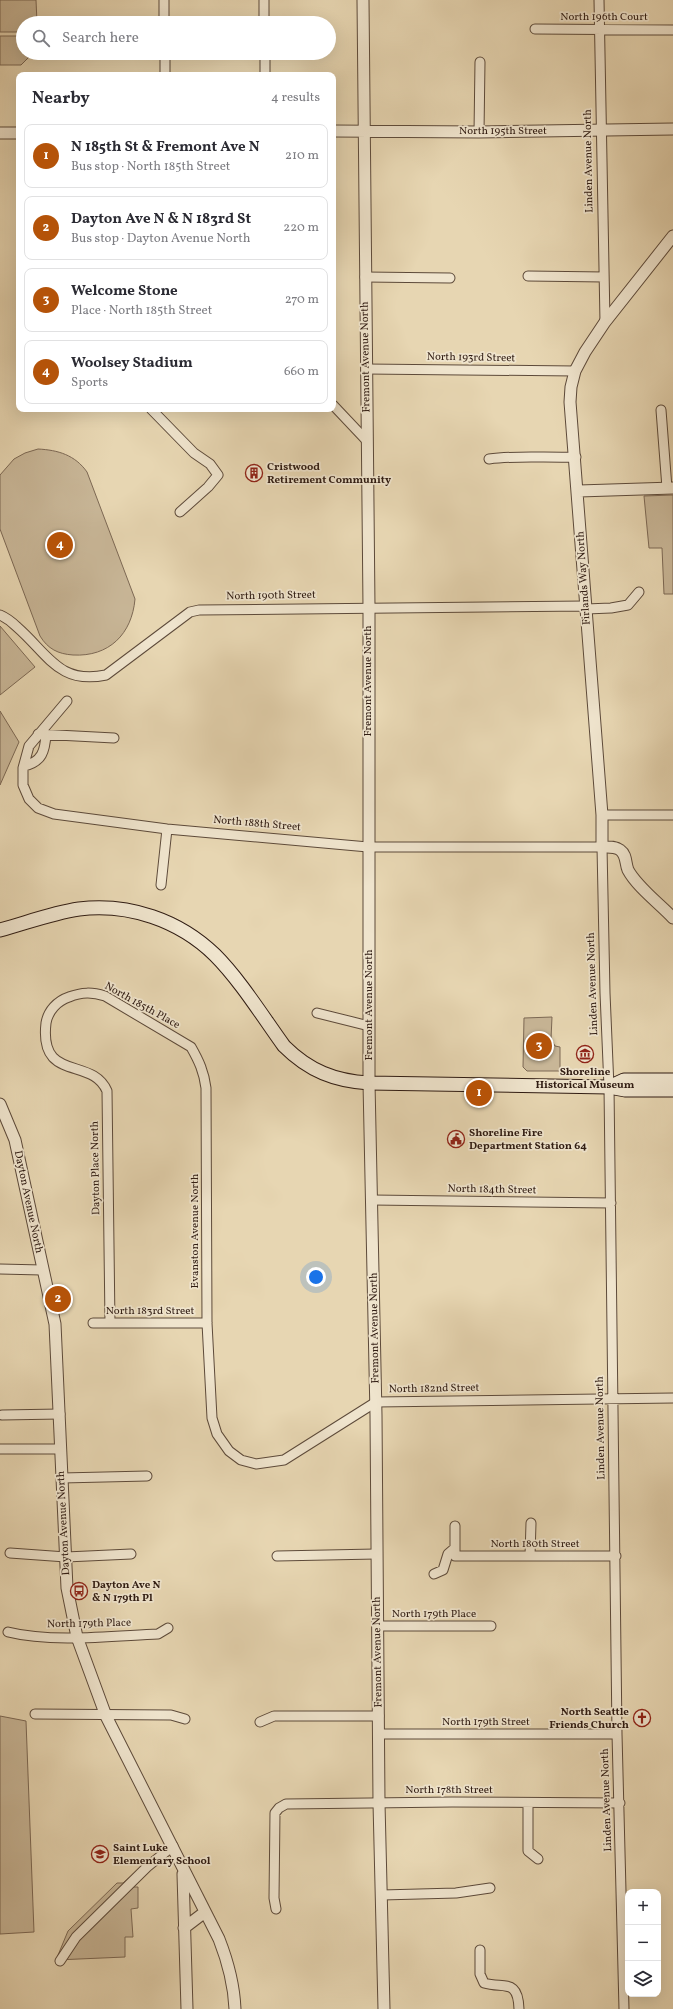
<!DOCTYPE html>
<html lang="en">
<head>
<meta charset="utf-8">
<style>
  body { margin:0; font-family:Vollkorn,serif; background:#f7f7f7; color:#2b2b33 }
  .controls { position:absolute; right:12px; bottom:12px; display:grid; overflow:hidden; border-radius:8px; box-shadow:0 4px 16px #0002 }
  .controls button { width:36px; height:36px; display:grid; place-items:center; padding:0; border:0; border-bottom:1px solid #e1e1e2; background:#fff; color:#2b2b33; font:20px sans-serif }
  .you { position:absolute; left:316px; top:1277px; width:14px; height:14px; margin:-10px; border:3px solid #fff; border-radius:50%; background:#1a73e8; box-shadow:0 0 0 6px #1a73e833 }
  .badge { display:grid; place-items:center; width:26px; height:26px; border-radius:50%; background:#b45309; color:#fff; font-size:13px; font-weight:700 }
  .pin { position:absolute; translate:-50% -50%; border:2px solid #fff; box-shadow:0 1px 4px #0006 }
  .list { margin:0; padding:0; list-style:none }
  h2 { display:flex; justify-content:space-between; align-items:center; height:52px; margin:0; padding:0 16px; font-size:17px }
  h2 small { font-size:13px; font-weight:400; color:#7c7c81 }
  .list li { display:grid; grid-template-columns:26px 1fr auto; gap:12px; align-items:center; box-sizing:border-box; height:64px; margin:0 8px 8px; padding:0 8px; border:1px solid #e1e1e2; border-radius:8px }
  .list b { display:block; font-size:15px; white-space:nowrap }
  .list p { margin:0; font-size:13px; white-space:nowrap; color:#7c7c81 }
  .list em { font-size:13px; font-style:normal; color:#7c7c81 }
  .icon { flex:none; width:22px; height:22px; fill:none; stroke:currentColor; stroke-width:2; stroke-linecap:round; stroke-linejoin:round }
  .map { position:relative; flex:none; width:673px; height:2009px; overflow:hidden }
  .search { position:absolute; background:#fff; box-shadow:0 4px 16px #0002; left:16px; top:16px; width:320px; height:44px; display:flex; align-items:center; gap:10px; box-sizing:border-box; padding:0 14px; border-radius:22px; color:#7c7c81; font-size:15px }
  .panel { position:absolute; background:#fff; box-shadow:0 4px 16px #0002; left:16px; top:72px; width:320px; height:340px; border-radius:8px }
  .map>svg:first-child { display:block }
  .green { fill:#c8b697; stroke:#7c6854 }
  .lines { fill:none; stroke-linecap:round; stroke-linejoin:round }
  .minor-casing { stroke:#5d4a3a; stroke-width:11 }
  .tertiary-casing { stroke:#5d4a3a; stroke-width:13 }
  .secondary-casing { stroke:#2f1b12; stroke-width:15 }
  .minor { stroke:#efe4cd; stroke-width:9 }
  .tertiary { stroke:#efe4cd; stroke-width:11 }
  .secondary { stroke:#efe4cd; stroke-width:13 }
  .labels { text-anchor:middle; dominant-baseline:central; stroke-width:3.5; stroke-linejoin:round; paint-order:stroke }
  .street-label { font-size:11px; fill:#2f1b12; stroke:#efe4cd }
  .poi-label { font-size:11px; font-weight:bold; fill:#2f1b12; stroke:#efe4cd; text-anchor:start }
</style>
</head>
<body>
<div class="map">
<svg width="673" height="2009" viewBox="0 0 673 2009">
  <rect width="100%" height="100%" fill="#e7d6b2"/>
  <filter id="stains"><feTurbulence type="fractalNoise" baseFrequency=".005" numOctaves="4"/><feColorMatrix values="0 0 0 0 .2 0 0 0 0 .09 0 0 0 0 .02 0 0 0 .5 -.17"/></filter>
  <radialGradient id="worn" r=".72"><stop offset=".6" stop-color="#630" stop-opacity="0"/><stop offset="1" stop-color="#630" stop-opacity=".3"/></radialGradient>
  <path class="green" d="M0 0H36L37 23H23V32H0Z
    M0 36H23V53H30V56L21 65H0Z
    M38 449C58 450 75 455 87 472L135 599C132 634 109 657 73 655 58 654 48 649 40 636L0 529V475L14 459 25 453Z
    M673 495V594H664L662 548H649L644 496Z
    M0 626 35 667 0 695Z
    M0 711 19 742 0 785Z
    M552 1017 551 1039 555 1046 560 1047V1071H527L523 1067 524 1018Z
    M0 1716 26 1721 34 1932 0 1934Z
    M138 1870 133 1887H138V1908L131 1909 133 1937H125V1957L56 1960 68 1931 117 1883H123Z"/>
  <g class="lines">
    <g class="minor-casing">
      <path id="minor" d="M164 0V23
        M264 0V23
        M599 0 605 322
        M535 29 673 30
        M165 53V75
        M265 53V75
        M479 132 480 62
        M528 276 604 277
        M365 277 450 278
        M366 369 575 371
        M333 405 367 441
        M151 409 194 453 210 464 218 475 208 487 180 512
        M661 410 667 488
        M489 459C518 455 546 458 576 457
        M586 609 611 608 628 605 639 592
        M0 615C7 618 12 622 17 627 48 654 59 685 106 675L190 612 199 610 586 606
        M67 701 29 746 23 768V785L29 799 38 808 54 814 167 829 368 847H602L605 993 609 1087 617 1734 624 2009
        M38 734 114 738
        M24 766C42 762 45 751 46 734
        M602 815H673
        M161 885 167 829
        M317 1013 369 1026
        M372 1200 611 1203
        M0 1269 42 1270
        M93 1323H207
        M110 1323 107 1091C92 1056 39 1083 46 1023 48 1011 57 1001 69 997 82 992 92 992 105 996L191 1047C199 1061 204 1072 206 1088L207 1323 212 1418 217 1434 229 1451 241 1460 256 1464 284 1460 376 1402 673 1398
        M2 1415 60 1414
        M0 1449H60
        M62 1478 147 1476
        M455 1526V1556H616
        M10 1553 66 1557 131 1554
        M277 1556 376 1554
        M530 1556 531 1523
        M434 1574 443 1570 448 1554 455 1548
        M378 1626H491
        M8 1632C52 1643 113 1636 158 1634L168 1628
        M35 1714 171 1715 185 1719
        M260 1722 274 1716H379
        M379 1734H617
        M528 1803V1851L538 1859
        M382 1895 456 1893 490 1888
        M276 1909 274 1898 275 1813 279 1808 286 1804 452 1802 620 1803
        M480 1950V1974L484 1983C504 1989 518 1978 519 2009
        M60 1961 76 1937 147 1867 173 1846"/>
    </g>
    <g class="tertiary-casing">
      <path id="tertiary" d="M363 0 369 607V1083L376 1415 379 1803 384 2009
        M333 131 479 132 673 129
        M0 133H19
        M673 236 605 322 585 352 575 371 571 387 570 402 602 815V847C608 847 615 846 620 850 627 855 625 863 628 870 637 887 660 904 673 918
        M579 491 673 488
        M0 1104 15 1140 55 1324 67 1588 77 1637 106 1716 219 1939C228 1962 234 1984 235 2009
        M183 1874 187 2009
        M184 1928 205 1912"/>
    </g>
    <g class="secondary-casing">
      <path id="secondary" d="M0 930C26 923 52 913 79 909 129 903 179 920 215 955 240 980 263 1017 284 1046 309 1071 335 1081 369 1083L609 1087 625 1090H673
        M609 1087 624 1080H673"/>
    </g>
    <use href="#minor" class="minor"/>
    <use href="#tertiary" class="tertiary"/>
    <use href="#secondary" class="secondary"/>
  </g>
  <defs>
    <g id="building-ring" transform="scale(0.9)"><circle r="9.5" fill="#efe4cd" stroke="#8f2418" stroke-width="1.5"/><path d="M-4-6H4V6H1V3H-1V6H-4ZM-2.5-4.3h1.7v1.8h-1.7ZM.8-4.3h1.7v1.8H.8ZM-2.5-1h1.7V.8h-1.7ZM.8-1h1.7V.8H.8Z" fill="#8f2418"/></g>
    <g id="museum-ring" transform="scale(0.9)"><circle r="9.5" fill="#efe4cd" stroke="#8f2418" stroke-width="1.5"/><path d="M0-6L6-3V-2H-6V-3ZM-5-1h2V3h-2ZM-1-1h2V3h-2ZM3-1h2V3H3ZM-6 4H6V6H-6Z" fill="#8f2418"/></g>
    <g id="civic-ring" transform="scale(0.9)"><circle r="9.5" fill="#efe4cd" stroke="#8f2418" stroke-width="1.5"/><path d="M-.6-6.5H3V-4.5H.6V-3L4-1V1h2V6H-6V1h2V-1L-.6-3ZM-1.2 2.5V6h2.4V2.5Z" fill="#8f2418"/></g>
    <g id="bus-ring" transform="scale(0.9)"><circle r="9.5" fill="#efe4cd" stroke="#8f2418" stroke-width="1.5"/><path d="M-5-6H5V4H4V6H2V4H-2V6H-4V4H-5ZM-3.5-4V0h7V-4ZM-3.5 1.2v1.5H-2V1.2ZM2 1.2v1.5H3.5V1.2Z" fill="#8f2418"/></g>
    <g id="church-ring" transform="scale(0.9)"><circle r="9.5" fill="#efe4cd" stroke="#8f2418" stroke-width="1.5"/><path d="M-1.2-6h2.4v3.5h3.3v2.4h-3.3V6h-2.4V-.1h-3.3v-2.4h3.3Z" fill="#8f2418"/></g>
    <g id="school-ring" transform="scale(0.9)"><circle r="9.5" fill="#efe4cd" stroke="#8f2418" stroke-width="1.5"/><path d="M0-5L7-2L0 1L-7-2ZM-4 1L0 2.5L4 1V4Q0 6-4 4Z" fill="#8f2418"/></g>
  </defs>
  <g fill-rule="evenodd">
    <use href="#building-ring" x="254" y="473"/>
    <use href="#museum-ring" x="585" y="1054"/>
    <use href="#civic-ring" x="456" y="1139"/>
    <use href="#bus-ring" x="79" y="1591"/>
    <use href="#church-ring" x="642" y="1718"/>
    <use href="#school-ring" x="100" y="1854"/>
  </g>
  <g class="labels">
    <g class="street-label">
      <text x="604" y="17">North 196th Court</text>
      <text x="503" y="131">North 195th Street</text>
      <text transform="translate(589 161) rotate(-91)">Linden Avenue North</text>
      <text transform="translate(366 357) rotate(-91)">Fremont Avenue North</text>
      <text transform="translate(471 358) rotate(1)">North 193rd Street</text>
      <text transform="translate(584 578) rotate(-94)">Firlands Way North</text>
      <text transform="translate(271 596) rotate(-1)">North 190th Street</text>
      <text transform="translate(368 681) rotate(-90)">Fremont Avenue North</text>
      <text transform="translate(257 824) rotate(5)">North 188th Street</text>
      <text transform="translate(593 984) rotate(-92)">Linden Avenue North</text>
      <text transform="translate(369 1005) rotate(-90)">Fremont Avenue North</text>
      <text transform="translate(142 1006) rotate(29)">North 185th Place</text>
      <text transform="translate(96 1168) rotate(-91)">Dayton Place North</text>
      <text transform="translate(492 1190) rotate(1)">North 184th Street</text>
      <text transform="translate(28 1202) rotate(78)">Dayton Avenue North</text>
      <text transform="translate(195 1231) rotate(-90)">Evanston Avenue North</text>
      <text x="150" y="1311">North 183rd Street</text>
      <text transform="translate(375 1328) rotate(-91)">Fremont Avenue North</text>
      <text transform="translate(434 1389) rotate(-1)">North 182nd Street</text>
      <text transform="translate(601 1428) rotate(-91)">Linden Avenue North</text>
      <text transform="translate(64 1523) rotate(-93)">Dayton Avenue North</text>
      <text x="535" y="1544">North 180th Street</text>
      <text x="434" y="1614">North 179th Place</text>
      <text transform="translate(89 1624) rotate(-1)">North 179th Place</text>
      <text transform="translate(378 1652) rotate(-91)">Fremont Avenue North</text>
      <text x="486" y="1722">North 179th Street</text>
      <text x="449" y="1790">North 178th Street</text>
      <text transform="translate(607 1800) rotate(-92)">Linden Avenue North</text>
    </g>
    <g class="poi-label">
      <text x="267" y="467">Cristwood<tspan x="267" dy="13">Retirement Community</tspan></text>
      <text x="585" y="1072" text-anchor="middle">Shoreline<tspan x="585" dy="13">Historical Museum</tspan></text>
      <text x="469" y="1133">Shoreline Fire<tspan x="469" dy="13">Department Station 64</tspan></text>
      <text x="92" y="1585">Dayton Ave N<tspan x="92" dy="13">&amp; N 179th Pl</tspan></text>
      <text x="629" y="1712" text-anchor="end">North Seattle<tspan x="629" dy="13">Friends Church</tspan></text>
      <text x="113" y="1848">Saint Luke<tspan x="113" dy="13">Elementary School</tspan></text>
    </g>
  </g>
  <rect width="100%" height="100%" filter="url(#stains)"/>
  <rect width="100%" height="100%" fill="url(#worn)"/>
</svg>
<div class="controls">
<button>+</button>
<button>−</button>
<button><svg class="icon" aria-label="layers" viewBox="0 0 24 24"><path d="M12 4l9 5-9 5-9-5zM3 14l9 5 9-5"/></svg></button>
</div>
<div class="you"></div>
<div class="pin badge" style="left:479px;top:1093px">1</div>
<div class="pin badge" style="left:58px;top:1299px">2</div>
<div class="pin badge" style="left:539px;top:1046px">3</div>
<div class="pin badge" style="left:60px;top:545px">4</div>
<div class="search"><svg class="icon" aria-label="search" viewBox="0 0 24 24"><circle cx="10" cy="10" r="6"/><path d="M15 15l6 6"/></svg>Search here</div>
<section class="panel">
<h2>Nearby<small>4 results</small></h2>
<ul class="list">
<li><span class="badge">1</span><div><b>N 185th St &amp; Fremont Ave N</b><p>Bus stop · North 185th Street</p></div><em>210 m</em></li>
<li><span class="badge">2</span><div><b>Dayton Ave N &amp; N 183rd St</b><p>Bus stop · Dayton Avenue North</p></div><em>220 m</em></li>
<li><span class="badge">3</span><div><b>Welcome Stone</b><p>Place · North 185th Street</p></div><em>270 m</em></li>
<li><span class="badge">4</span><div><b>Woolsey Stadium</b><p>Sports</p></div><em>660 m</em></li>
</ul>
</section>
</div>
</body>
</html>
